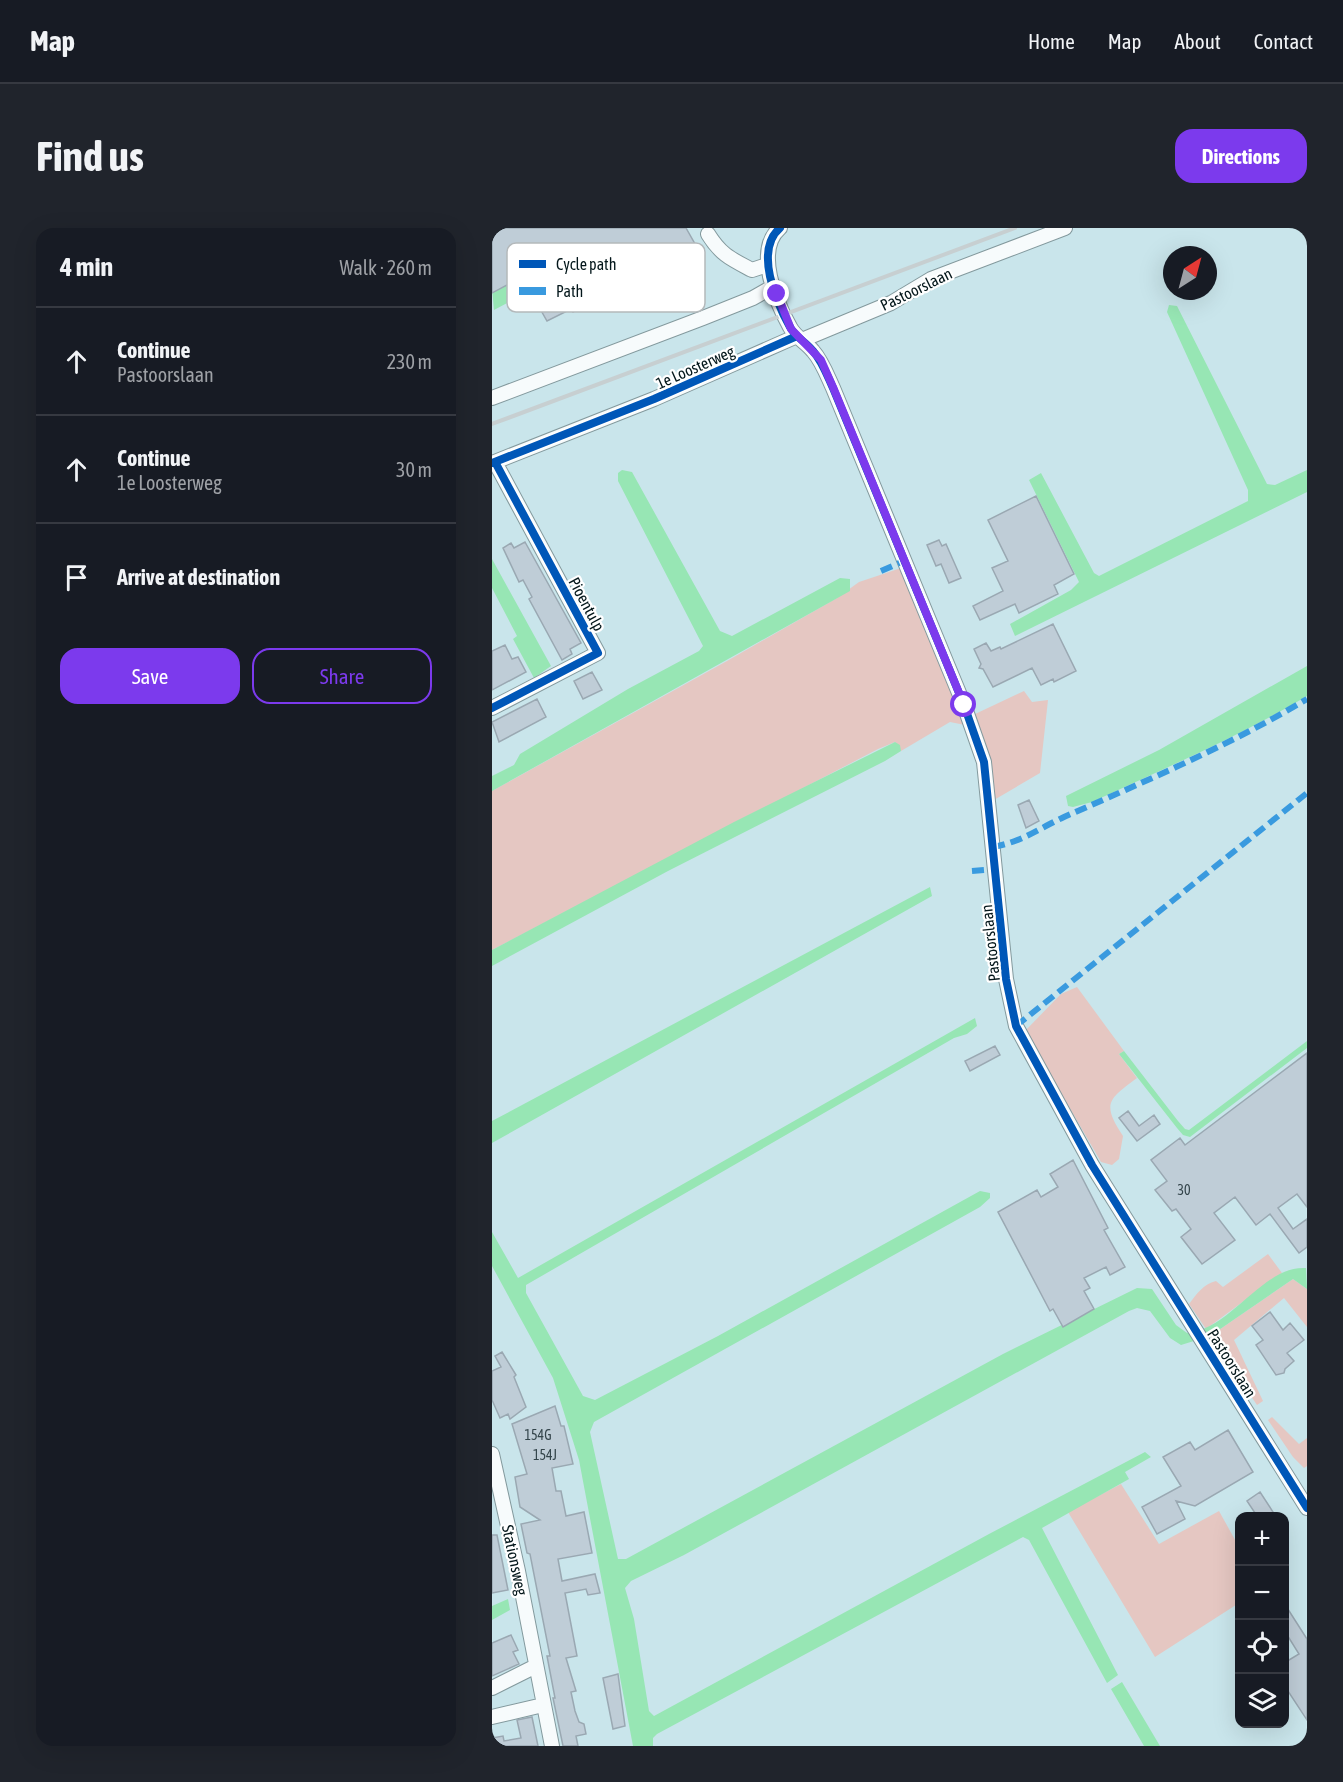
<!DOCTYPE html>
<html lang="en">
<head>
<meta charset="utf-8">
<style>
  body { margin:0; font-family:"Asap Condensed",sans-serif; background:#20242c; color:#f1f3f6 }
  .controls { position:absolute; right:18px; bottom:18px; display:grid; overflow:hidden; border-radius:12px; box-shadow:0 6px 24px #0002 }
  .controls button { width:54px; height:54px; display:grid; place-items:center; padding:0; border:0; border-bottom:2px solid #363941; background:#171b24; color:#f1f3f6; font:30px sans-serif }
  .compass { position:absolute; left:671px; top:18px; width:54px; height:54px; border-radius:50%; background:#171b24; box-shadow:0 6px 24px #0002; rotate:36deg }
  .stop { position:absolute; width:18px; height:18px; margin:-14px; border:4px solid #7c3aed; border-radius:50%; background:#fff }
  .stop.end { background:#7c3aed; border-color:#fff; box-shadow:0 2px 6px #0008 }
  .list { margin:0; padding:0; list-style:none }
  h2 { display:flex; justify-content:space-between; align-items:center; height:78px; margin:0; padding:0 24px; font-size:26px }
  h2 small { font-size:20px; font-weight:400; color:#9ea1a6 }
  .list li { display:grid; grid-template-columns:39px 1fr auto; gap:18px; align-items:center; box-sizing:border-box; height:108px; padding:0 24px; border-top:2px solid #363941 }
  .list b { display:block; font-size:22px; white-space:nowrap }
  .list p { margin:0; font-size:20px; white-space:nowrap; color:#9ea1a6 }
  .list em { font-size:20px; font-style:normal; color:#9ea1a6 }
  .actions { display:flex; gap:12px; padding:18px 24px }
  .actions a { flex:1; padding:14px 0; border:2px solid #7c3aed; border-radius:18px; text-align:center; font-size:21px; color:#7c3aed }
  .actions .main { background:#7c3aed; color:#fff }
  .icon { flex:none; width:33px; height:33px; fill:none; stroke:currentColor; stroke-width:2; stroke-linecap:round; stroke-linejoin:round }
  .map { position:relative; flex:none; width:815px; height:1518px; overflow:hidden; border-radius:18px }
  header { display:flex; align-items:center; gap:36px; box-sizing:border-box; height:84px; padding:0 30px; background:#171b24; border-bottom:2px solid #363941 }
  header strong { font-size:28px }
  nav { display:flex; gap:33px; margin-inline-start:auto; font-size:21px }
  .intro { display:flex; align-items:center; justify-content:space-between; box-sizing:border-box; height:144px; padding:0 36px }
  h1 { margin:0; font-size:42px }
  .button { padding:15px 27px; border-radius:18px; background:#7c3aed; color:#fff; font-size:21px; font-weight:700 }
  main { display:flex; gap:36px; padding:0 36px }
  aside { flex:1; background:#171b24; border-radius:18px; box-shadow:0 6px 24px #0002 }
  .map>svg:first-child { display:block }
  .green { fill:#e5c7c2 }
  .water { fill:#97e6b4 }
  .building { fill:#bfcdd7; stroke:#9aa8b2; stroke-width:1.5 }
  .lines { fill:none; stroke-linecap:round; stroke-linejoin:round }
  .minor-casing { stroke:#83999d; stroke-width:16 }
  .minor { stroke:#f7fbfc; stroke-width:14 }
  .rail { stroke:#c7cfd1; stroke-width:4 }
  .quiet { stroke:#399adf; stroke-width:6; stroke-dasharray:12 6; stroke-linecap:butt }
  .cycleway-casing { stroke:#fff; stroke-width:11 }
  .cycleway { stroke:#0057b8; stroke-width:8 }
  .route { stroke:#7c3aed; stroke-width:8 }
  .labels { text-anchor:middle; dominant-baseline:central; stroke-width:4.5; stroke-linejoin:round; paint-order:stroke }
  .number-label { font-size:14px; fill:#33444a }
  .street-label { font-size:16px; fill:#04171b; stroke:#fff }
  .key { fill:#fff; stroke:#b4b9bb; stroke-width:1.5 }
  .key-label { font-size:16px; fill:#04171b }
</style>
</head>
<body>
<header>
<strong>Map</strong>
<nav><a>Home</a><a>Map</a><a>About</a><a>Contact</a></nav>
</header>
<div class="intro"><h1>Find us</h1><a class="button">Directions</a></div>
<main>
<aside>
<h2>4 min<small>Walk · 260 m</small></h2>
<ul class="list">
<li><svg class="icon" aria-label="ahead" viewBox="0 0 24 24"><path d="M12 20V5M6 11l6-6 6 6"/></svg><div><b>Continue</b><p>Pastoorslaan</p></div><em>230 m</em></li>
<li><svg class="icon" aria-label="ahead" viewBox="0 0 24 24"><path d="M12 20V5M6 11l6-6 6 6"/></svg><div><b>Continue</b><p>1e Loosterweg</p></div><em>30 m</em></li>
<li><svg class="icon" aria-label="arrive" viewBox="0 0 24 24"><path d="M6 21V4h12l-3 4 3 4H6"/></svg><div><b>Arrive at destination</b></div></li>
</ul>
<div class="actions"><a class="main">Save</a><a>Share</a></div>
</aside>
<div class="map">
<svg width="815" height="1518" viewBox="0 0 815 1518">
  <rect width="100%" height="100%" fill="#c9e5eb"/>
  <path class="green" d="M409 340 473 497 458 494 409 523 403 514 386 521 0 722V563L235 433 345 370 367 354Z
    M532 463 540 474 556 472 548 545 502 572 481 487Z
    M585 759 632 823 627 826 645 850C617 871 609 875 631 908L627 931 620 937 609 934 533 803 569 766Z
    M776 1026 790 1045 714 1101 697 1076C705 1066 711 1056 724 1053L731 1059Z
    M801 1051 815 1061V1099L792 1070 742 1112 771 1173 765 1177 718 1108Z
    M780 1189 807 1216 815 1210V1238L812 1240 801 1229 776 1192Z
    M629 1256 667 1316 727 1283 747 1319V1375L663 1429 576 1284Z"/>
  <path class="water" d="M76 20 85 38 2 82 0 61Z
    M677 77 685 78 775 256 783 257 815 242V264L523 408 518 396 579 362 587 354 537 252 549 245 602 345 607 348 756 273V262L675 84Z
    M130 242 140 244 223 394 228 403 240 408 348 350 358 351V363L0 563V548L22 537 28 526 136 461 207 423 211 418 126 253V245Z
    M0 331 59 438 42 450 21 411 25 408 0 360Z
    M815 438V468C747 509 673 540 600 574L581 579 576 578 574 568 667 522Z
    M403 514 408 517 409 523 393 533 176 643 0 738V722L242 594Z
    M438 659 440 668 0 915V893Z
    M483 790 485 798 475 806 462 810 34 1057V1065L91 1168 103 1172 226 1108 488 963 498 965V970L488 979 102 1194 98 1204 126 1331H134L511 1126 645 1060 660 1061 684 1097 695 1105C739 1102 771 1037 814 1040L815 1061 801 1051 718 1108 689 1117 678 1110 658 1083 645 1080 637 1083 192 1327 139 1353 133 1360 142 1391 157 1483 162 1488 497 1306 653 1224 659 1229 633 1244 637 1251 550 1300 626 1447 615 1455 537 1312 531 1309 165 1506 161 1510V1518H141L87 1232 61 1150 0 1038V1004L26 1050Z
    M815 813V820L698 909 691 907 685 900 627 826 632 823 686 893 693 901 697 902Z
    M16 1371 18 1382 0 1392V1378Z
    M630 1454 668 1518H652L619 1461Z"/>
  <path class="building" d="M0 0H194L207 23 167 44V50L159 45 153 34 133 45 125 30 108 39 121 63 81 84 79 81 55 93 30 49 0 65Z
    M544 268 582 346 562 357 566 366 527 385 523 376 488 392 481 378 511 363 500 340 516 333 496 292Z
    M447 312 450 318 454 316 469 350 457 355 449 336 444 338 435 317Z
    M33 314 89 415 78 421 80 426 70 432 37 371 40 369 31 352 27 354 11 320 19 315 22 320Z
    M561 396 584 443 562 454 561 451 549 457 540 440 501 459 491 441 487 440 489 436 482 421 494 415 499 423 508 419 509 421Z
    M13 417 20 431 26 429 34 444 0 462V423Z
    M100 444 110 462 91 471 82 453Z
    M45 471 54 489 7 514 0 494Z
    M537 572 547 593 534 600 526 577Z
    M503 818 508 827 478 843 473 833Z
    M815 825V979L805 966 786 980 801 1001 815 991V1019L807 1025 778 986 764 997 743 969 722 985 743 1012 710 1036 689 1009 699 1001 684 981 680 983 663 962 675 953 659 932 688 910 693 917Z
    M636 883 647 898 662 887 668 896 645 913 627 890Z
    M581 932 616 1000 612 1002 633 1039 618 1047 614 1039 592 1050 598 1060 592 1063 602 1081 571 1099 561 1081 558 1083 506 984 545 962 549 969 566 959 558 946Z
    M778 1084 791 1102 798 1095 812 1112 795 1125 802 1133 793 1141 792 1145 784 1147 764 1117 771 1112 760 1098Z
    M10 1124 24 1147 22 1149 34 1179 18 1191 16 1186 8 1190 0 1172V1143L9 1139 3 1128Z
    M63 1178 69 1198H72L81 1236 60 1240 64 1263H69L74 1288 92 1284 100 1325 66 1331 70 1353 103 1346 108 1365 96 1367 94 1361 73 1365 85 1428 74 1430 84 1463 79 1464 83 1483 87 1494 92 1496 94 1506 84 1508 86 1518H71L61 1470H63L55 1428H58L38 1326 35 1325 29 1296 48 1292 28 1279 23 1249 35 1246 20 1196Z
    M736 1202 761 1244 703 1278 684 1273 693 1291 665 1306 650 1279 689 1258 671 1229 698 1214 703 1222Z
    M768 1264 781 1284 774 1288H765L755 1273Z
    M0 1307H5L16 1362 0 1365Z
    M792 1375 815 1411V1492L792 1457V1435L807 1426 792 1402Z
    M19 1407 26 1422 21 1424 27 1436 0 1448V1415Z
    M126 1446 133 1498 121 1501 111 1450Z
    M40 1489 46 1518H0V1510L11 1508 12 1513 29 1510 25 1492Z"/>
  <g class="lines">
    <g class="minor-casing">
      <path id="minor" d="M288 0C262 22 284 74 298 99 303 109 314 114 321 123 330 133 335 147 341 160L472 477 492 534 514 751 524 798 600 937 815 1280
        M216 6C229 27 239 31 260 42L275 37
        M310 112 399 75 439 51 573 0
        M0 170 211 90 261 70 282 58
        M0 235 162 171 305 108
        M0 480 106 425 3 234
        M0 1226 26 1343 60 1518
        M0 1460 44 1438
        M0 1489 51 1477"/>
    </g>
    <use href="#minor" class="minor"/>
    <path class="rail" d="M0 196 523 0"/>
    <path class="quiet" d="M389 343 412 333
      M501 619C532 613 546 601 572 589 654 553 738 517 815 471
      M480 643 504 641
      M524 798 815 565"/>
    <g class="cycleway-casing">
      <path id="cycleway" d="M288 0C262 22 284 74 298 99 303 109 314 114 321 123 330 133 335 147 341 160L472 477 492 534 514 751 524 798 600 937 815 1280
        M0 235 162 171 305 108
        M0 480 106 425 3 234"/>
    </g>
    <use href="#cycleway" class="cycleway"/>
  </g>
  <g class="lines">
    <path class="route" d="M285 66 299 101 329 132 341 159 472 477"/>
  </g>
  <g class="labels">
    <g class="number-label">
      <text x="692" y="962">30</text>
      <text x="46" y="1207">154G</text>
      <text x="53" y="1227">154J</text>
    </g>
    <g class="street-label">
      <text transform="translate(424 61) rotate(-26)">Pastoorslaan</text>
      <text transform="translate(203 139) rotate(-24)">1e Loosterweg</text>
      <text transform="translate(95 376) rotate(62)">Pioentulp</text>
      <text transform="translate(498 715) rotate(-96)">Pastoorslaan</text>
      <text transform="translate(740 1135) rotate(58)">Pastoorslaan</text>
      <text transform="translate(23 1332) rotate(78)">Stationsweg</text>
    </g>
  </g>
  <rect x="15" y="15" width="198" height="69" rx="9" class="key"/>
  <rect x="27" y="32" width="27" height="8" fill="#0057b8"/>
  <rect x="27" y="59" width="27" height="8" fill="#399adf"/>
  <g class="key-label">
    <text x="64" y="42">Cycle path</text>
    <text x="64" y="69">Path</text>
  </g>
</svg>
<div class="controls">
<button>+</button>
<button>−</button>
<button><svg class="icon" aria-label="locate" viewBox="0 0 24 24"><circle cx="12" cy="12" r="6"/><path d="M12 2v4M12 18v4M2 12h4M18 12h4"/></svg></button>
<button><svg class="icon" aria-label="layers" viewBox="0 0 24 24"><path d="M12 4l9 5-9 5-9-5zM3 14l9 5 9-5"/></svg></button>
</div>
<svg class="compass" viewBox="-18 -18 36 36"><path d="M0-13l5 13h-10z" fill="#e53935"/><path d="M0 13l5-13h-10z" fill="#9ea1a6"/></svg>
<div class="stop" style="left:472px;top:477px"></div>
<div class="stop end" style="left:285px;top:66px"></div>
</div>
</main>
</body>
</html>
